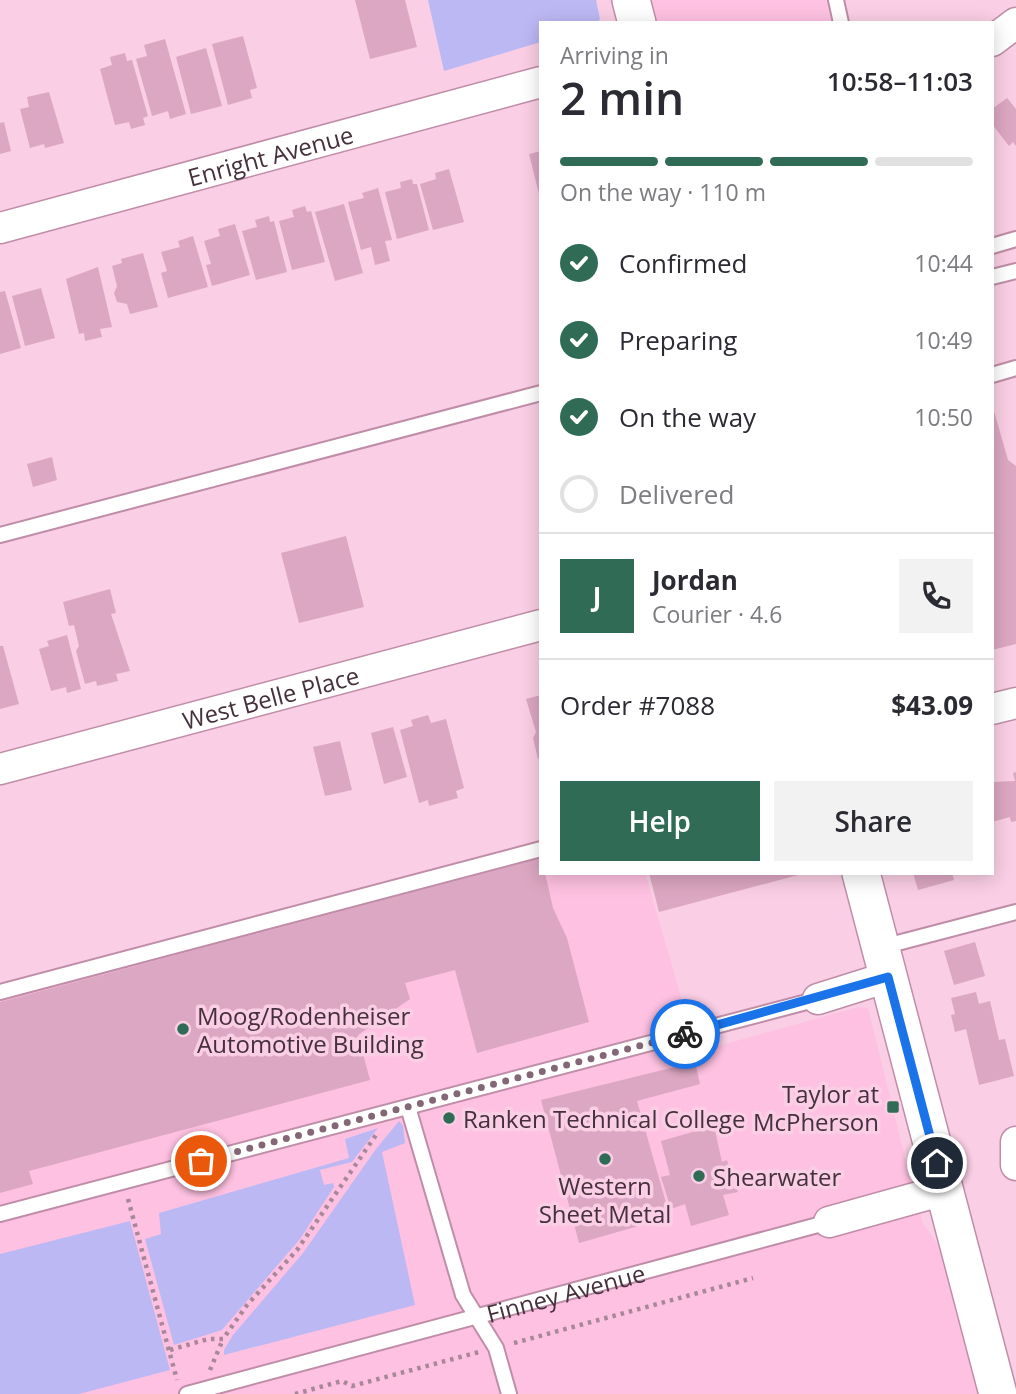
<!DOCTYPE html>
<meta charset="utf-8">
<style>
body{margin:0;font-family:"Open Sans",sans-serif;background:#f2f2f3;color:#2b2b33;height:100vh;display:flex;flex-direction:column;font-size:26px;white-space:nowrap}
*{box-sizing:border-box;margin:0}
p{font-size:23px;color:#7c7c81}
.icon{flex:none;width:38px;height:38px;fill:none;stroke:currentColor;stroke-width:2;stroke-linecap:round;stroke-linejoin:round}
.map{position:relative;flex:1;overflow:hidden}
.sheet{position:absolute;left:539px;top:21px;width:455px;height:854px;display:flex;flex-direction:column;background:#fff;border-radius:0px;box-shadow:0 4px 18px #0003}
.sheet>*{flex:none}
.pin{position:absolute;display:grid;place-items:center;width:60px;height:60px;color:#fff;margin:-30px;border:4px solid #fff;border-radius:50%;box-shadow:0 2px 7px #0007}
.courier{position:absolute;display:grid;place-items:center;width:70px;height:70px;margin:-35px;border:5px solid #1a73e8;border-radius:50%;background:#fff;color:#222;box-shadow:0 2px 9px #0007}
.headline em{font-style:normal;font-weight:600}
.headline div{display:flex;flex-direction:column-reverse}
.headline{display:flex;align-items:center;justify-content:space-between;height:119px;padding:0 21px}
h1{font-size:46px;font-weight:600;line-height:52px}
.bar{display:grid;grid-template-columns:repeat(4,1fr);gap:10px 7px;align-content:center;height:84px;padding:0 21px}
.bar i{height:9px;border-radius:5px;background:#e1e1e2}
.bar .current{background:#306b55}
.bar p{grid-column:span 4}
.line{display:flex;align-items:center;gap:18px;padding:0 21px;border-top:2px solid #e1e1e2}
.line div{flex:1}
.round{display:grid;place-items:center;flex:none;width:74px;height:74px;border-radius:0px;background:#f2f2f3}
ol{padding:0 21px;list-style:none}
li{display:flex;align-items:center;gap:21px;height:77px}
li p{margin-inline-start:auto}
li .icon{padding:7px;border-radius:50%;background:#306b55;color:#fff;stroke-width:4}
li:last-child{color:#7c7c81}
li i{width:38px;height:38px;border:4px solid #e1e1e2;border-radius:50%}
.action{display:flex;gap:14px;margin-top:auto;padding:14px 21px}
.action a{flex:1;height:80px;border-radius:0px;background:#306b55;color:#fff;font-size:28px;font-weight:600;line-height:80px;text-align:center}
.action a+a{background:#f2f2f3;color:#2b2b33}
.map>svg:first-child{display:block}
.built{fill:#fec1e1}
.green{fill:#bbb8f4}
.building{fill:#dca7c2}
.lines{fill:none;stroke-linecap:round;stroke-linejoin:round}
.service-casing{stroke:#bf8da7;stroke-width:18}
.minor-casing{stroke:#bf8da7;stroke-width:33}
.tertiary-casing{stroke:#bf8da7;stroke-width:40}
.path{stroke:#a88798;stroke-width:4.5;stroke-dasharray:3.5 5;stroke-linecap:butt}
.service{stroke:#fff;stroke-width:14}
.minor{stroke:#fff;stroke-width:30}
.tertiary{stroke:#fff;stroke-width:37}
.done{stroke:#846776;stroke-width:7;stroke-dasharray:0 12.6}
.route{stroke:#1a73e8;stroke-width:9}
.poi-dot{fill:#306b55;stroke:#facee4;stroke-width:2.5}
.labels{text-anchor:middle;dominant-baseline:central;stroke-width:7;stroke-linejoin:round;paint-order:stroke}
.street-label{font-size:24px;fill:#45303b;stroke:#facee4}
.poi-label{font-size:24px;fill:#45303b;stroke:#facee4;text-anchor:start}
</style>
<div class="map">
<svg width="1016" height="1394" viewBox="0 0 1016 1394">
<rect width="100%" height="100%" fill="#facee4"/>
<path class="built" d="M647 0H826L831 23H656Z
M541 857V873H645L697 1052 858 1007 868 1008 915 1198 923 1223 972 1296 998 1394H0V1000Z"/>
<path class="green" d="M428 0H596L600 19 597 23H541V42L444 71Z
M399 1121 403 1126 405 1143 382 1152 415 1305 224 1355V1350L233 1335 303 1253 376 1149Z
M378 1128 352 1162 320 1170 324 1185 333 1183 334 1187 300 1239 222 1330 174 1345 145 1239 161 1234 159 1213 349 1158 345 1139Z
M130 1221 170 1370 79 1394H0V1254Z"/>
<path class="building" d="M355 0H405L417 47 370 59Z
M243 36 257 88 250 90 252 98 228 105 212 44Z
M165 39 186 114 170 119 168 111 152 116 136 59 147 56 144 45Z
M206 48 222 106 191 114 176 57Z
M125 53 127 61 132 60 148 116 143 118 145 125 131 129 129 122 115 125 100 69 112 65 110 57Z
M49 92 64 143 45 148 44 144 30 148 20 109 29 107 27 97Z
M1007 98 1016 109V146L1013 142 1009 146 992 124V109Z
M4 122 11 151 0 154V123Z
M541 151V198H540L529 154Z
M449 169 464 222 433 230 420 184 436 179 435 173Z
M412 179 413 184H417L429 230 397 239 385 192 401 188 400 182Z
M378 188 392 240 385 241 390 261 375 265 371 247 361 250 348 202 364 198 362 193Z
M344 204 363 273 335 281 315 212Z
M305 206 307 212 311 211 325 262 292 270 279 221 294 217 292 210Z
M269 216 270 222 274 221 287 272 256 280 242 231 257 227 255 220Z
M235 224 250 275 212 286 206 265 211 264 204 241 220 236 218 229Z
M193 236 208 287 168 298 161 273 167 271 161 252 180 247 178 241Z
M143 253 158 307 130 314 127 304 117 302 114 293 117 286 112 266 122 263 121 259Z
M98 267 112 327 100 329 102 337 85 341 84 333 79 334 66 279Z
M41 288 55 338 25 346 12 296Z
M5 291 21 348 0 354V292Z
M992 404 1008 460 1016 466V644L992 650Z
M52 457 57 480 33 487 27 464Z
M346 536 364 607 299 623 281 553Z
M110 589 116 613 111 614 130 671 116 674 118 681 97 686 96 681 85 684 76 651 79 646 74 625 69 626 63 602Z
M67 635 81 689 67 693 66 687 51 691 39 649 49 646 47 641Z
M0 646H3L19 704 0 709Z
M541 695V759H538L533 738 536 732 526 699Z
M428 715 431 723 446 719 464 788 456 791 458 798 429 806 428 800 419 803 400 730 413 726 411 720Z
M393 727 407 777 384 784 371 733Z
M340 741 352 790 325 796 313 747Z
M1016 772V821L1011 822 1010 817 992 822V782L1015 781 1013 773Z
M541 858V873H545L553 908 567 938 589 1022 477 1053 455 970 405 983 410 999 358 1035 370 1080 29 1171 33 1184 0 1193V1002Z
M649 873H802V874L659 912Z
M913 873H952L954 880 918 890Z
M975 942 985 976 954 985 944 951Z
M976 992 979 1004 990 1001 999 1040 1005 1039 1014 1076 979 1085 966 1029 955 1032 951 1015 955 1014 951 998Z
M695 1062 700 1084 637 1101 670 1217 579 1243 541 1100Z
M714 1126 722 1162 727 1160 738 1192 723 1195 729 1215 691 1226 685 1204 671 1209 661 1177 670 1175 661 1141Z"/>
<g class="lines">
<defs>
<g id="service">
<path d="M836 0 841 23"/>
<path d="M992 246 1016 239"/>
<path d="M992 277 1016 271"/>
<path d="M992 375 1016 368"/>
<path d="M0 535 541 393"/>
<path d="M882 947 1016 912"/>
<path d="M0 992 541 849"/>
<path d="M408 1107 463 1295 496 1348 509 1394"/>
<path d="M0 1214 818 999"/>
<path id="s1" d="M187 1394 829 1222"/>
</g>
<g id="minor">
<path d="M992 41 1016 23"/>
<path id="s2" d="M0 228 541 82"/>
<path d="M992 709 1016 703"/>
<path id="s3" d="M0 769 541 625"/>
<path d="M818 999 888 977"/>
<path d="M1016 1142V1165"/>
<path d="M829 1222 944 1190"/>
</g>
<path id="tertiary" d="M631 0 637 23
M861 873 998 1394"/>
</defs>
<use href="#service" class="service-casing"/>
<use href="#minor" class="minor-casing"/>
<use href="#tertiary" class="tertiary-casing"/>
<path class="path" d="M128 1199 177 1380
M514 1343 753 1278
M170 1350 208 1339H223L247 1305 297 1250 376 1135
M210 1370 223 1339
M295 1394 342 1381 352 1386 479 1352"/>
<use href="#service" class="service"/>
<use href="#minor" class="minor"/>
<use href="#tertiary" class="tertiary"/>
</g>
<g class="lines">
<path class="done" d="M201 1161 685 1034"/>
<path class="route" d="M685 1034 888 977 937 1163"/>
</g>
<g class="poi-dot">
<circle cx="183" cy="1029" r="7"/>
<rect x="886" y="1100" width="14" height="14" rx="3.5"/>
<circle cx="449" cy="1118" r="7"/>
<circle cx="605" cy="1159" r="7"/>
<circle cx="699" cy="1176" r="7"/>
</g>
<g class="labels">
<g class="street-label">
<text stroke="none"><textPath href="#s2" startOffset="280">Enright Avenue</textPath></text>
<text stroke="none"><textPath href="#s3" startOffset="280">West Belle Place</textPath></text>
<text stroke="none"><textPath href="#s1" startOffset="392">Finney Avenue</textPath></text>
</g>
<g class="poi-label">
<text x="197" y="1015">Moog/Rodenheiser<tspan x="197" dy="28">Automotive Building</tspan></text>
<text x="879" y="1093" text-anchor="end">Taylor at<tspan x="879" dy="28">McPherson</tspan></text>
<text x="463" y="1118">Ranken Technical College</text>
<text x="713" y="1176">Shearwater</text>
<text x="605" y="1185" text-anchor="middle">Western<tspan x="605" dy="28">Sheet Metal</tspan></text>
</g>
</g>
</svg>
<div class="pin" style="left:201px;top:1161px;background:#ea580c"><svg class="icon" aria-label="bag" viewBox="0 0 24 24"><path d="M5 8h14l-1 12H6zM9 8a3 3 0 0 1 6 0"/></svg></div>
<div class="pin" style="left:937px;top:1163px;background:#1f2937"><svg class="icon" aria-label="home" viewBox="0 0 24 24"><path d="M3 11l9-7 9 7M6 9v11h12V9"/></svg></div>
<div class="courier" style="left:685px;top:1034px"><svg class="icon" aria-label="bike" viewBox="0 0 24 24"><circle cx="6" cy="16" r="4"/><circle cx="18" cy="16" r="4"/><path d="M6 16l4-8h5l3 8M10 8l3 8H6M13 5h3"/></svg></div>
<section class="sheet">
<div class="headline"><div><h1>2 min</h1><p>Arriving in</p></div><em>10:58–11:03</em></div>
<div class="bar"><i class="current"></i><i class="current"></i><i class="current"></i><i></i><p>On the way · 110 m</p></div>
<ol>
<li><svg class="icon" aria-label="check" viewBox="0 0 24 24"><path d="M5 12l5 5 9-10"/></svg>Confirmed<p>10:44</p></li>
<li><svg class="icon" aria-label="check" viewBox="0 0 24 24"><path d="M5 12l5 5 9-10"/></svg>Preparing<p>10:49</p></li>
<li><svg class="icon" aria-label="check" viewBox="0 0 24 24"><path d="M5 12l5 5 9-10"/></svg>On the way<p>10:50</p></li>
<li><i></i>Delivered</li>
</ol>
<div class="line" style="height:126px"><b class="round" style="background:#306b55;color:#fff">J</b><div><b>Jordan</b><p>Courier · 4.6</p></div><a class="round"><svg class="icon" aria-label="phone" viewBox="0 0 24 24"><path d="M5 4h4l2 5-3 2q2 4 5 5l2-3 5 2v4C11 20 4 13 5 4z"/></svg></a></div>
<div class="line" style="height:91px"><div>Order #7088</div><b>$43.09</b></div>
<div class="action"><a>Help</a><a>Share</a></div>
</section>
</div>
